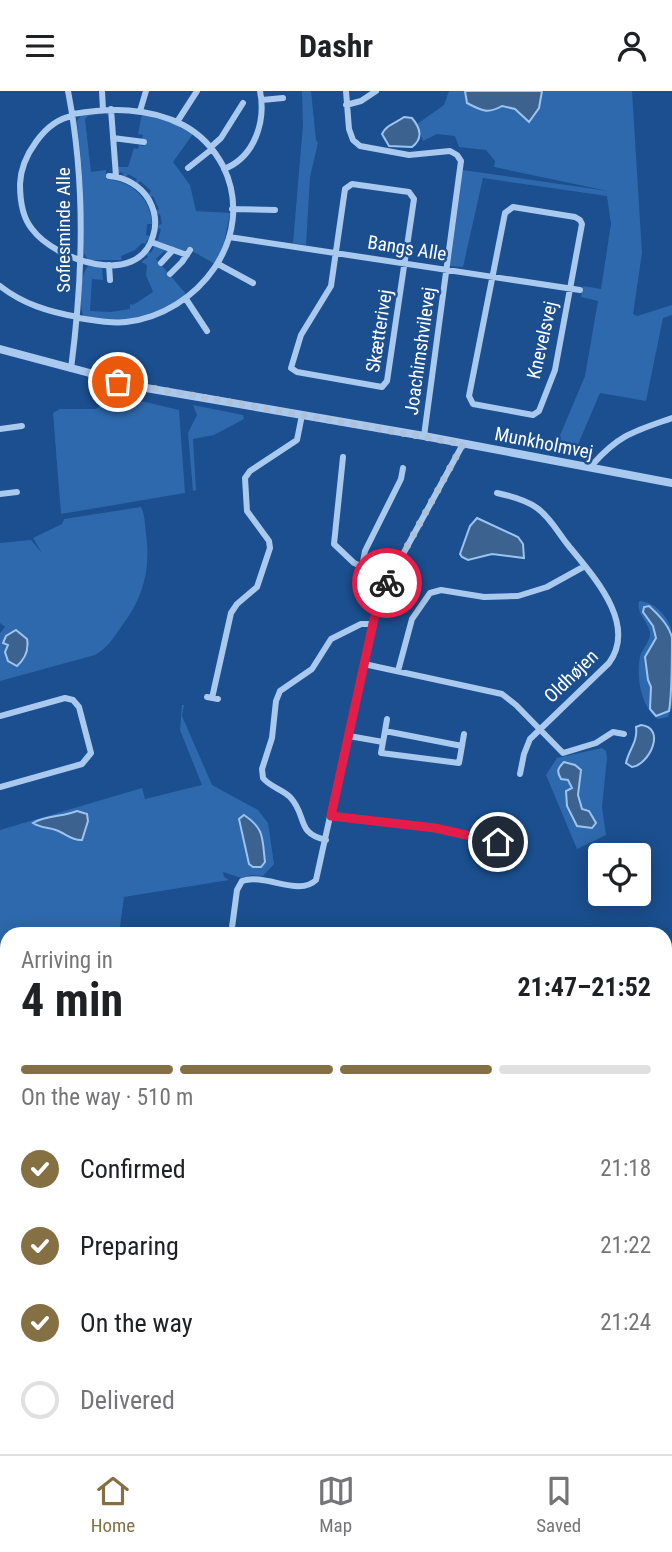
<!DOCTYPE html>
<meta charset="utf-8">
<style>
body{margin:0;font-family:"Roboto Condensed",sans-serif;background:#f6f6f6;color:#202124;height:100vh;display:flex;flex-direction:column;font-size:26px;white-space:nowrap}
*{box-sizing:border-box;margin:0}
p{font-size:23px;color:#757577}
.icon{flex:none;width:38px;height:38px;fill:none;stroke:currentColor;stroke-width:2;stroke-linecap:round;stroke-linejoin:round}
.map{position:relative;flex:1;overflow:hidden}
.sheet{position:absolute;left:0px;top:836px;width:672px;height:527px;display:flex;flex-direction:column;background:#fff;border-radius:21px 21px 0 0;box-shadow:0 4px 18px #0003}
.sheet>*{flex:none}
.controls{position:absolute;left:588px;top:752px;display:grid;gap:14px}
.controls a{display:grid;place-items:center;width:63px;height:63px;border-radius:7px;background:#fff;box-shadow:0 4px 18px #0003;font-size:35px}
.pin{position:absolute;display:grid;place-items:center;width:60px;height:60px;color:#fff;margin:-30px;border:4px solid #fff;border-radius:50%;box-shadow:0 2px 7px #0007}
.courier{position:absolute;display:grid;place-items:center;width:70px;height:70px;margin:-35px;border:5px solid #e11d48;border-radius:50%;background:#fff;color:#222;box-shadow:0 2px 9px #0007}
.overview em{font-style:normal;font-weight:700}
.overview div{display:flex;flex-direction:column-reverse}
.overview{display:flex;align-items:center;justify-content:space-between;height:119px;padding:0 21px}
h1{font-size:46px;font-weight:700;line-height:52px}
.bar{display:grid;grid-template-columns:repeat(4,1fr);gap:10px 7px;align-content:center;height:84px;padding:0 21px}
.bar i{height:9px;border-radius:5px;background:#e0e0e0}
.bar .current{background:#847042}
.bar p{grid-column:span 4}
ol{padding:0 21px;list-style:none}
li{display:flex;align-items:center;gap:21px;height:77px}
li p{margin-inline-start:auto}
li .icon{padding:7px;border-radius:50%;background:#847042;color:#fff;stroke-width:4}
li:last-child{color:#757577}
li i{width:38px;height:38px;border:4px solid #e0e0e0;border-radius:50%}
header{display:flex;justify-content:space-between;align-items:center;height:91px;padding:0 21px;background:#fff;font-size:32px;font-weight:700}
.tab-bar{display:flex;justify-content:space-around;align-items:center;height:98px;border-top:2px solid #e0e0e0;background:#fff;font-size:19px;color:#757577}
.tab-bar a{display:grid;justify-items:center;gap:4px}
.tab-bar .current{color:#847042}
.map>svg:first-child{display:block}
.green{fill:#2e69ad;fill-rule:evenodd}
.water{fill:#3c6290;stroke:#9cc4f0;stroke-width:2}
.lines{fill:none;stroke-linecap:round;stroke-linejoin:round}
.minor{stroke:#a9c9ee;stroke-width:6}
.tertiary{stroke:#a9c9ee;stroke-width:8}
.done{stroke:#afc1d8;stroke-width:7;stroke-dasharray:0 12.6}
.route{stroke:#e11d48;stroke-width:9}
.labels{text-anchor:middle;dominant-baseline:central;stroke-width:5;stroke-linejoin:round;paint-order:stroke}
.street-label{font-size:19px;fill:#fff;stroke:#1b4f8f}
</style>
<header><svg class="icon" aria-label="menu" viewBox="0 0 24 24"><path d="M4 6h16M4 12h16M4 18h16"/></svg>Dashr<svg class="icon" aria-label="person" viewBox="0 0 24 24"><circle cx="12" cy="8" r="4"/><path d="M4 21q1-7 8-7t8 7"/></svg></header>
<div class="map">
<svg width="672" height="1363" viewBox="0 0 672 1363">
<rect width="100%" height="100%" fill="#1b4f8f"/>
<path class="green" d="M302 0H311L316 49 318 52 310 86 306 154 293 152 303 34Z
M449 0H632L642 162 633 223 637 225 672 214V224L663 227 646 310 600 302 576 358 556 354 585 285 598 210 581 206 583 195 601 198 611 133 607 105 483 87 463 176 450 175 463 79 608 100 494 76 495 70 486 59 459 56 455 45 437 43 423 50 417 33 444 14Z
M107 21 109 25 105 22 88 25 85 28 91 81 106 79V88C132 90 151 108 152 133H147L146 144 150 145 145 153 142 152 135 159 121 165 122 169H88L84 162 82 80 77 30 81 24Z
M142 23 173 32 193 43 173 71 190 94 196 120 230 122 224 152 215 173 187 157 185 160 154 149H158L161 138 157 137 158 134 162 133 160 123H156V120L159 118 153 105 150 107 148 104 151 100 140 90 138 93 135 92 137 88 128 83 126 87 123 85V82L120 81 118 84 117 76H128L134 57 138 58 139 54 144 55 145 50 142 48 143 44 138 43Z
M151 154 168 160 167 162 164 160 156 168 187 204C158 223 117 238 83 224 79 212 80 185 88 175L107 177H102L103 189 92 188 90 220 111 221 130 218V213L133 214 153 201 146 184 147 174 141 171 148 166 145 162 147 160 151 162 154 156Z
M105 309 141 310 179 319 185 402 61 423 53 322 60 318H96Z
M193 314 243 324 244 328 214 344 193 348 196 399 193 400 188 342 197 324Z
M141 416C145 424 145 434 146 443 151 478 143 508 121 536 113 548 107 557 95 564L0 590V542L5 536 0 532V452L31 449 42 462 33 447 62 433 64 428ZM16 540 29 556 23 570 17 575C0 565 7 560 9 543Z
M639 510C653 510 667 524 671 537 672 550 672 597 672 615L668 626 658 628C641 616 636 586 640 566 642 557 651 550 650 541 647 529 636 523 639 510Z
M182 614H184L182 625 212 694 258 719 268 732 274 773 263 785 251 784 241 787 223 781 224 786 229 789 124 806 119 843 7 844V1356H121L122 1363H0V739L142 697 145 708 202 694 180 639Z
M602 657 606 660 607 667 602 716 606 744 577 758 546 684 557 667Z"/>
<path class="water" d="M465 0H542L539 17 529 31 515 18 502 15C488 23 482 20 467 12Z
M404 26 412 27C421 38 423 48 412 56L389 55 382 43C386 34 396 32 404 26Z
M477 427 518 446 523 453 524 467 492 463 468 469 462 466 460 463 470 435Z
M649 515C658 523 670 536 672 547 672 564 672 603 669 620L656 625 650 618 651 596 648 589 645 566 656 547 653 535 643 521 644 516Z
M16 539 27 548C29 559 25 568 17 575L8 570 5 561 8 554 3 552 6 545Z
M641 634C667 637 649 674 632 676L626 672C629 658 638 651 636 636Z
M564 671 575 674 581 679 578 704 582 718 589 720 596 732 592 737 577 735 567 715 566 700 572 697 568 689 561 688C556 680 558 677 564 671Z
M77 720 87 723 88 730 82 749C72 750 65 742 56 739 48 736 40 737 33 732 47 724 63 726 77 720Z
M244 724C265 738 262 747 265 771L261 776H253L249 773 239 728Z"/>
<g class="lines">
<path class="minor" d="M68 0C86 93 83 185 71 278
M102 0 103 19
M346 0 349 38 353 49 360 55 409 64 450 60 457 64 461 70 424 345
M262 9 283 7
M346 14 361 10 376 0
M111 18 116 85
M140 20 146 0
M73 23C110 17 148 16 183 34 200 43 214 58 223 75 258 146 198 223 126 231 110 233 93 229 78 227
M73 25C45 29 21 66 20 93 20 108 22 126 32 138 55 169 138 198 153 145 157 133 155 120 149 109 141 95 125 86 109 85
M177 31 197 0
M113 47 144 51
M211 56 221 47 243 12
M188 77 212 58
M224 78C255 66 266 30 260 0
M352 93 409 101 414 108 387 290 382 296 297 281 291 277 301 244 331 195 345 98Z
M513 116 575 126 580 129 582 133 555 279 539 320 533 324 473 313 469 305 505 122Z
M232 118 275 119
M229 146 580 199
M151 151 187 164
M161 172 173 159
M218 173 253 192
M109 174 110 189
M170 183 182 171 190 159
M0 195C23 213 49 221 78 226
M186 208 207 240
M0 338 22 335
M343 366 334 453 354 472 390 487
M592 377 593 373C620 343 635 340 672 327
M497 402C511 405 526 409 537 417 550 426 559 443 568 454 592 484 638 532 609 572L530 648 524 663 520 683
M0 403 17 401
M362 476 365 460 401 388 403 377
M364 573 502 603 516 614 563 662 596 652 613 641 624 643
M398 580 412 528 430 502 441 499 484 506 518 505 547 496 585 475
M207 606 218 608
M212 607 231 522 237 513 257 496 270 457 269 450 247 420 245 387 250 380 297 349 302 324
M0 625 65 607 73 609 79 616 91 662 82 673 0 696
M385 640 387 628
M349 645 383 651 381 662 459 672 462 655 385 640 383 651
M462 655 464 643
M331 725 435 737 511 752
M326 749C295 742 308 725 290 706 282 698 270 696 263 687L262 678 272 647 276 610 280 600 312 578 331 548 361 533H372
M510 760 512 745
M231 844 237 799 242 790C265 782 299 806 316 789L375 521 390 487 463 353
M187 1356 191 1363"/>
<path class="tertiary" d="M0 258 146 297 424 345 672 392
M665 1202 672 1200
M229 1363 242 1356"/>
</g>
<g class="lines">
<path class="done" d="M118 291 463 353 387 492"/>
<path class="route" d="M387 492 374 528 331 725 435 737 498 751"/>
</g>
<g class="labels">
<g class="street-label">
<text transform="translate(63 139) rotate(-90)">Sofiesminde Alle</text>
<text transform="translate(407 157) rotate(9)">Bangs Alle</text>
<text transform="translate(379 240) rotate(-81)">Skætterivej</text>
<text transform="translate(542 249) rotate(-77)">Knevelsvej</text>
<text transform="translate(420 260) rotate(-82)">Joachimshvilevej</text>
<text transform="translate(544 352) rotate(11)">Munkholmvej</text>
<text transform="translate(571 585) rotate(-44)">Oldhøjen</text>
</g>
</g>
</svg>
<div class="controls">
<a><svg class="icon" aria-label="locate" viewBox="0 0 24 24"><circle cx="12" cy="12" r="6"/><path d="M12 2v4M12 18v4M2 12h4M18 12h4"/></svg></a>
</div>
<div class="pin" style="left:118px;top:291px;background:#ea580c"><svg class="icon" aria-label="bag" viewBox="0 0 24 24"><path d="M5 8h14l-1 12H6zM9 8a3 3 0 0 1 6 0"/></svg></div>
<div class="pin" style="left:498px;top:751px;background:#1f2937"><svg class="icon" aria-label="home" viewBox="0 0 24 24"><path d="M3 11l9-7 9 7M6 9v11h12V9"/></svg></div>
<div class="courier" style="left:387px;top:492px"><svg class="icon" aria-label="bike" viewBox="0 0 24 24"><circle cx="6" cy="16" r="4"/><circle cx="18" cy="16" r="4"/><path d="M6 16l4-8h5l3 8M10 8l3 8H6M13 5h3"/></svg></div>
<section class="sheet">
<div class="overview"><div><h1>4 min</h1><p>Arriving in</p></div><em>21:47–21:52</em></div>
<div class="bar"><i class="current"></i><i class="current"></i><i class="current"></i><i></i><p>On the way · 510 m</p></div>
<ol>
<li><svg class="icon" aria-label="check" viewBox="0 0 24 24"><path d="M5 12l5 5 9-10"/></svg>Confirmed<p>21:18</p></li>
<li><svg class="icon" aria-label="check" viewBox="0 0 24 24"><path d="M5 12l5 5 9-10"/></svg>Preparing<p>21:22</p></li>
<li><svg class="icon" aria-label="check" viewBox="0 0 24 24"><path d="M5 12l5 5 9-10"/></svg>On the way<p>21:24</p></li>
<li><i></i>Delivered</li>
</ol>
</section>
</div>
<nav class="tab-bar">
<a class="current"><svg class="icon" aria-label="home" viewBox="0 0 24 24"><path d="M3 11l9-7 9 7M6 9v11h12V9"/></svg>Home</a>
<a><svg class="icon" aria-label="map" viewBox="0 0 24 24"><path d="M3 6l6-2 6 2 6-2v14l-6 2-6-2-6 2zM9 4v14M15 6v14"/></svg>Map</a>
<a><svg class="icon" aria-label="saved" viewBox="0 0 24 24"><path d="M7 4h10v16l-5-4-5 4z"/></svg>Saved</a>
</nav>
